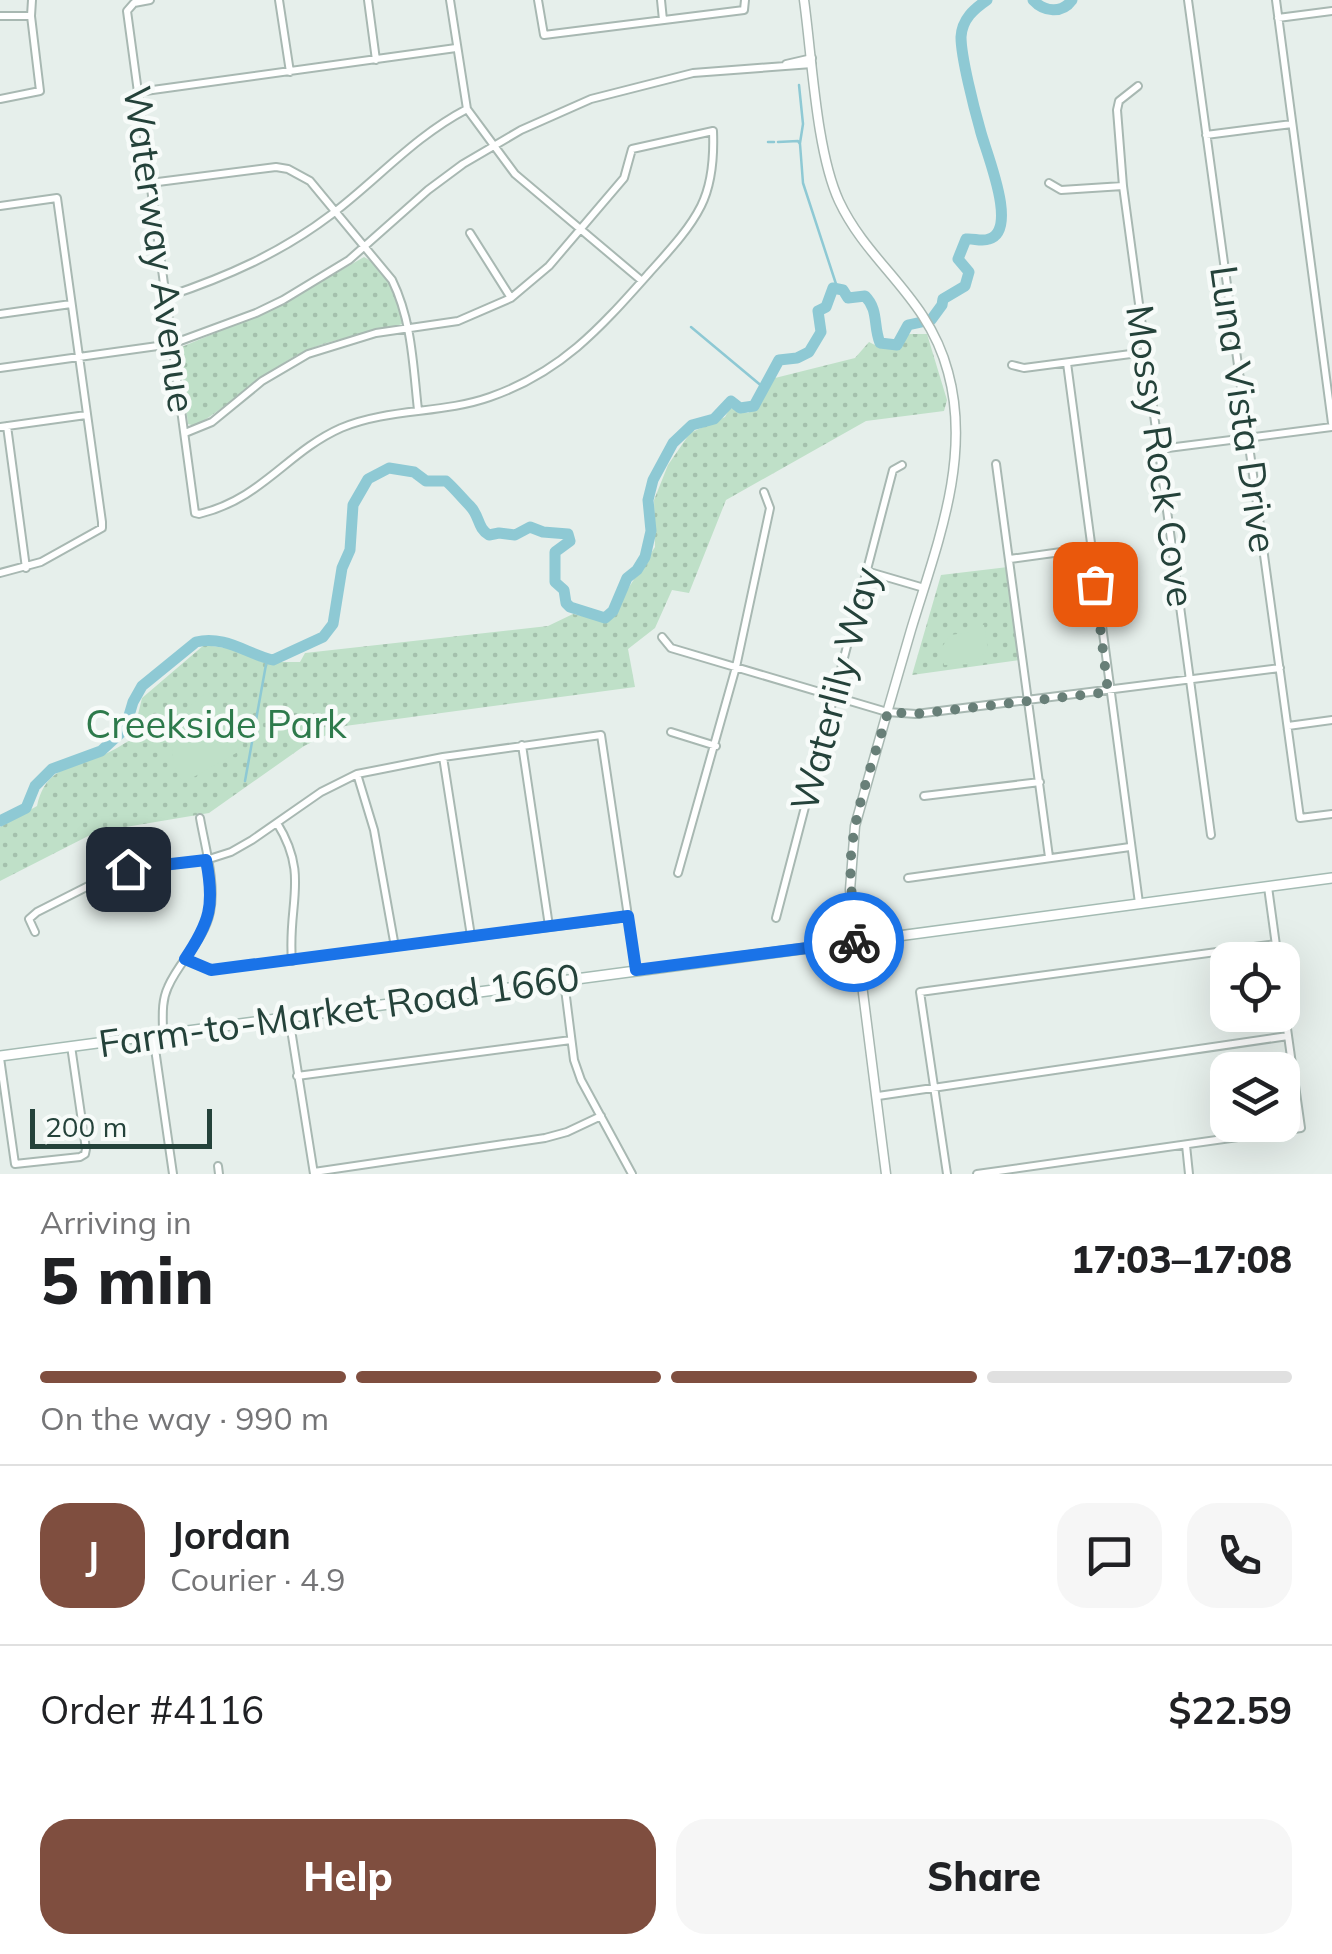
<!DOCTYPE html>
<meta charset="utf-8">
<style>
body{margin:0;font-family:Mulish,sans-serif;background:#f6f6f6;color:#202124;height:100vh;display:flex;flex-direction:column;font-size:38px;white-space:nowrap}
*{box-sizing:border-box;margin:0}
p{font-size:32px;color:#757577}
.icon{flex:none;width:55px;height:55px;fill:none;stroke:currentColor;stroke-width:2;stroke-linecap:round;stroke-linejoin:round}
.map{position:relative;height:1174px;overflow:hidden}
.details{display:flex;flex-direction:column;background:#fff;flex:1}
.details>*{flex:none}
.fabs{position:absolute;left:1210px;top:942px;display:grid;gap:20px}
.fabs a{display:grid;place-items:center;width:90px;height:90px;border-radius:20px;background:#fff;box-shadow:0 10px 40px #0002;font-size:50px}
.scale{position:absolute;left:30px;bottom:25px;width:182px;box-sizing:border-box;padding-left:10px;border:5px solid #24423a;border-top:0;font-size:28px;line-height:35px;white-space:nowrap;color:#24423a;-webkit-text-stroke:8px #f7fbf9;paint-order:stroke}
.pin{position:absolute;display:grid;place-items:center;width:85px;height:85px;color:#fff;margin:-42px;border-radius:20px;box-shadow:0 5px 15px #0006}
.courier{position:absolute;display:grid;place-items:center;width:100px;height:100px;margin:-50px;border:8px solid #1a73e8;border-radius:50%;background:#fff;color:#222;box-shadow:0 2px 12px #0007}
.head em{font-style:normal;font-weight:800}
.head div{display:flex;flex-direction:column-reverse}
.head{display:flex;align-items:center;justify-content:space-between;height:170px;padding:0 40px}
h1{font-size:65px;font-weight:800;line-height:75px}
.bar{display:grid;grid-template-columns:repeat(4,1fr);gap:15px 10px;align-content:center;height:120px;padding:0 40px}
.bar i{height:12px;border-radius:8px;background:#e0e0e0}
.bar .current{background:#7f4e3f}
.bar p{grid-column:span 4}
.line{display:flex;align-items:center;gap:25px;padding:0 40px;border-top:2px solid #e0e0e0}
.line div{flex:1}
.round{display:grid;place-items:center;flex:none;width:105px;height:105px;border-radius:30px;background:#f6f6f6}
.primary-button{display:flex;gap:20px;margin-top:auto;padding:20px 40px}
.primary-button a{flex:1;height:115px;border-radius:30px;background:#7f4e3f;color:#fff;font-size:40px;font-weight:800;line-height:115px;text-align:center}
.primary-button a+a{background:#f6f6f6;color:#202124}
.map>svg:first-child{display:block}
.park{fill:url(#park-dots)}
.garden{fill:#bfe0c8}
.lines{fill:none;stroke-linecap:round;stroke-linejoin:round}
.stream{stroke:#8ec9d4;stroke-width:2.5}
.river{stroke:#8ec9d4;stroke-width:11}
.minor-casing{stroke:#a8b8b2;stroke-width:10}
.tertiary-casing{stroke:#a8b8b2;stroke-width:11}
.secondary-casing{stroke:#a4bbb3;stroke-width:12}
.minor{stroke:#fff;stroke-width:6}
.tertiary{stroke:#fff;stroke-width:8}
.secondary{stroke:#fff;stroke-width:9}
.done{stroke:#687f78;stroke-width:10;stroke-dasharray:0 18}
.route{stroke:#1a73e8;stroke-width:12}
.labels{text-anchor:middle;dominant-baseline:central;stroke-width:9;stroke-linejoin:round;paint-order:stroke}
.street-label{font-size:38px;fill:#24423a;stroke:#f7fbf9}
.park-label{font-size:38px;fill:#2d7a4b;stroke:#f7fbf9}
</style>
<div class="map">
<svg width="1332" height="1174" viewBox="0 0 1332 1174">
<defs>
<pattern id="park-dots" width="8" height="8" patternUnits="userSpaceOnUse" patternTransform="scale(2.5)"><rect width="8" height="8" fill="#bfe0c8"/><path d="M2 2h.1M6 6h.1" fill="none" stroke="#a4c1ad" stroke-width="1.8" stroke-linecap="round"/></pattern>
</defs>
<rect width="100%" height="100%" fill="#e6efeb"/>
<path class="park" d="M364 257C385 267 402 302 402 324 374 335 341 336 312 348 267 367 236 402 195 426L188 424 179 348 273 309Z
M910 334H927L947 400 944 411 866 421 726 500 689 593 672 590 655 628 628 649 635 687 345 726 304 746 209 813 96 832 0 881V827L37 806C46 766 71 769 103 755 113 751 123 744 132 739L142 698 204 645 240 650 261 662H300L305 653 548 626 573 614 607 621 655 547 654 500 668 465 690 433 725 417 730 408 748 413 758 406 775 378 855 358 869 342 881 348H897L903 337Z
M1008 567 1020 660 912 675 941 575Z"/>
<path class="garden" d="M984 625 988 650 978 659V664L944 665 942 647 950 635 972 632V626Z
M209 692 239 746 238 752 183 783C161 750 175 709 209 692Z"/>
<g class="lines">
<path class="stream" d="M799 85 803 124 800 143
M768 142H774
M778 142 798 141 800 144 803 183 837 287
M691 327 764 388
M245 781 267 659"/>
<path class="river" d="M1033 0C1044 12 1062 14 1072 0
M0 821 26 808 35 786 52 769 101 751 125 729 133 702 142 686 196 642C225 635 247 654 273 660L323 637 333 624 342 568 350 550 353 505 368 479 389 468 414 472 426 481H446C455 489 462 498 470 506 480 516 477 528 489 535L499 533 515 535 530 527 543 532 568 534 570 541 555 552V582L564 590 566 603 570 607 605 618 613 611 627 578 637 570 645 557 651 531 648 500 653 480 673 443 692 425 714 419 731 401 740 408 754 406 779 360 797 358 809 352 821 332 818 311 826 307 833 288 843 290 848 298 865 296C879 310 873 326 880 343L897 345 908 325 931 320 942 305 943 299 965 286 969 272 958 259 966 239C973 238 982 242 989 239 1020 230 984 148 980 129 974 108 961 57 961 37 962 19 974 9 987 0"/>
<defs>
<path id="minor" d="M150 0 134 3 127 11 195 513 199 514C262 499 287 452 341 428 389 408 442 414 490 397 562 372 601 327 650 272 668 252 689 230 701 206 712 184 714 156 713 131L632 149 624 178 549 266 511 298 458 321 376 333 308 354 262 381 212 422 185 433
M279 0 290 72
M368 0 376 60
M450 0 467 109 515 174 642 281
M538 0 544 35 744 10 745 0
M661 0 663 20
M1188 0 1300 818 1332 814
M1276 0 1332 423
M0 16H31
M1278 18 1332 11
M786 64 812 58
M1138 86 1119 101 1117 110 1123 186 1211 835
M138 92 456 48
M0 99 40 91 31 16 32 0
M1206 135 1292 124
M150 183 276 167 288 169 310 181 392 280C412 321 413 365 418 410
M1049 183 1061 190 1123 186
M0 206 57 198 102 522V528L41 562 0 573
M470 233 511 298
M166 297C226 277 281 253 332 214 378 179 415 136 467 109
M0 314 71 304
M1067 363 1139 903
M1012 365 1024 368 1146 352
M0 368 172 344 256 313 283 300 349 260 428 190 463 164 521 130 591 99 693 73 812 64
M7 426 26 568
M0 427 86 415
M1160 449 1332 427
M996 464 1049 857
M1010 559 1090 548
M866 571 924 588
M662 637 671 648 887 712 916 714 1280 668
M1288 726 1332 720
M671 732 716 746
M522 745 549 926
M443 757 471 936
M357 774 374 830 395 947
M924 796 1040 782
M277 823C310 876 287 904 292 961
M116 872 124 899
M678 873 736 667 770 508 764 492
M908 878 1130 847
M1268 887 1278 960
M776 918 893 470 902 465
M35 932 29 919 37 912 116 872 206 860 231 852 252 840 321 792 357 774 443 757 601 735 636 970
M185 959 211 970 628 917
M564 981 574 1060 581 1080 632 1174
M289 1017 314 1174
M163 1034C163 1018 161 1002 168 987 179 961 204 941 210 912 216 883 205 847 200 818
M153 1035 173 1174
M0 1058 15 1164 80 1157 85 1154 86 1149 71 1046
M297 1076 571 1040
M878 1096 1288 1036
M1186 1145 1189 1174
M218 1166 219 1174
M314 1172 545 1138 567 1132 601 1116
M947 1174 920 992 1276 944
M977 1174 1301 1128 1282 993"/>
<path id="tertiary" d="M804 0C812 57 816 151 839 201 869 265 928 296 948 372 972 459 936 547 911 630 892 695 873 761 855 826L850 890 886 1174"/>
<path id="secondary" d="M0 1056 1332 878"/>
</defs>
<use href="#minor" class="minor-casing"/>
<use href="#tertiary" class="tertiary-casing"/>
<use href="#secondary" class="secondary-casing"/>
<use href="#minor" class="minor"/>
<use href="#tertiary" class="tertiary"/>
<use href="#secondary" class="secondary"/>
</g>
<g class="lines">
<path class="done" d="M854 942 858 941C854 913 849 885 851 856 855 807 874 759 888 712L916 714 1108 692 1095 584"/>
<path class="route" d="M128 869 206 860C215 905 210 922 185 959L211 970 628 916 636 970 854 942"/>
</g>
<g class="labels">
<g class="street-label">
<text transform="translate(160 249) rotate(82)">Waterway Avenue</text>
<text transform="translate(1244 409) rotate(82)">Luna Vista Drive</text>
<text transform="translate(1161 456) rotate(82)">Mossy Rock Cove</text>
<text transform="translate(835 689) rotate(-75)">Waterlily Way</text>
<text transform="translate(339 1010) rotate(-8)">Farm-to-Market Road 1660</text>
</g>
<g class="park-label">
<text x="216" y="724">Creekside Park</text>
</g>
</g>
</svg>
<div class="fabs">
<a><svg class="icon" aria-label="locate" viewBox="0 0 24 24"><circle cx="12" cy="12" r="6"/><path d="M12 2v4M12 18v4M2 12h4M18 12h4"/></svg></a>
<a><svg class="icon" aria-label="layers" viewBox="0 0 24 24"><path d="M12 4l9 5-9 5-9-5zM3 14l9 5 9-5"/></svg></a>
</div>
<div class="scale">200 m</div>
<div class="pin" style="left:1095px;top:584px;background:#ea580c"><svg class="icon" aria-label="bag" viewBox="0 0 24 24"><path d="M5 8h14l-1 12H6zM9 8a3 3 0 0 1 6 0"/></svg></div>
<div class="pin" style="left:128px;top:869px;background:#1f2937"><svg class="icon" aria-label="home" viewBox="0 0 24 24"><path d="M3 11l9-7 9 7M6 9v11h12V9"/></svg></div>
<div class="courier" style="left:854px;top:942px"><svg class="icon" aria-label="bike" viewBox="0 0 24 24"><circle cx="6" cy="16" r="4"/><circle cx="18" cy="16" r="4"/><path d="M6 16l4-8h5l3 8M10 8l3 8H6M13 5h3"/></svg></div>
</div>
<section class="details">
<div class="head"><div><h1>5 min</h1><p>Arriving in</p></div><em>17:03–17:08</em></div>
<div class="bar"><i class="current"></i><i class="current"></i><i class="current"></i><i></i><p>On the way · 990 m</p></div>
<div class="line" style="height:180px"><b class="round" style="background:#7f4e3f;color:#fff">J</b><div><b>Jordan</b><p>Courier · 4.9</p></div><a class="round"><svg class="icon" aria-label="chat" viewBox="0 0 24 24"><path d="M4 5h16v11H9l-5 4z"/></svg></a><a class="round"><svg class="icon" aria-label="phone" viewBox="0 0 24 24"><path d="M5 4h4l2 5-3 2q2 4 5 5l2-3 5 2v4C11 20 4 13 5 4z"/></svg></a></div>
<div class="line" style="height:130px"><div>Order #4116</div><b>$22.59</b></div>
<div class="primary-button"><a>Help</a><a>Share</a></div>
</section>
